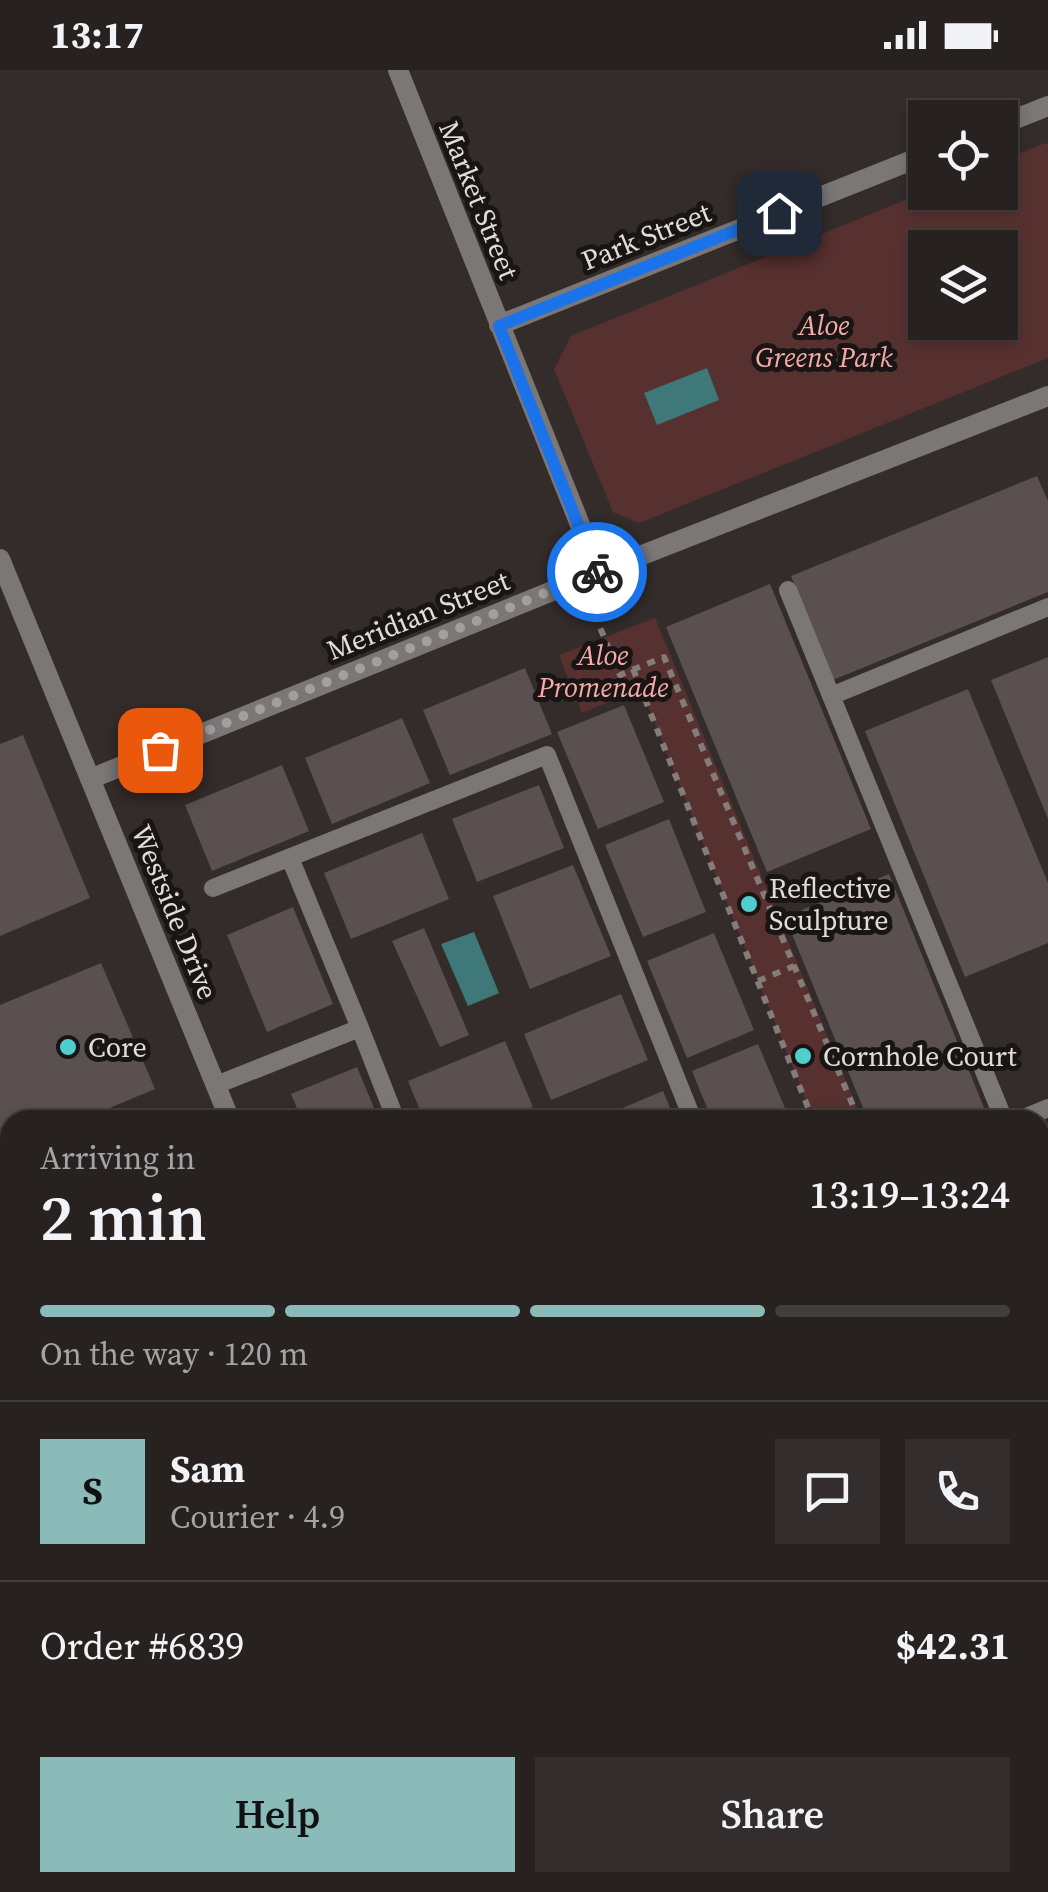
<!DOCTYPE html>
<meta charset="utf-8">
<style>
body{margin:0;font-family:"Source Serif 4",serif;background:#332e2d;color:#f1f3f6;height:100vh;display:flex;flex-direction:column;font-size:38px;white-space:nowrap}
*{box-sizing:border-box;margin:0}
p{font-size:32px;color:#a4a3a5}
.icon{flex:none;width:55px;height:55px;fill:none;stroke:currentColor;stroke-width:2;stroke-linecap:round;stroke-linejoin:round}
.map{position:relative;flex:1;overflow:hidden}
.details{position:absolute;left:0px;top:1040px;width:1050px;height:782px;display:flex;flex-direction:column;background:#272120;border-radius:30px 30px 0 0;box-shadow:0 5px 15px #0003,0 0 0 2px #433e3e}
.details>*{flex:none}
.buttons{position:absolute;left:908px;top:30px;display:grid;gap:20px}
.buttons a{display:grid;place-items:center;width:110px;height:110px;border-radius:0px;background:#272120;box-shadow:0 5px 15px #0003,0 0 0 2px #433e3e;font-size:50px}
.pin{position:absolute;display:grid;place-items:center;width:85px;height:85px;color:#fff;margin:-42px;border-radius:20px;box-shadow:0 5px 15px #0006}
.courier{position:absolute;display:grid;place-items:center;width:100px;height:100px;margin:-50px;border:8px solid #1a73e8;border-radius:50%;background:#fff;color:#222;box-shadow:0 2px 12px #0007}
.summary em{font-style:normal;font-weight:600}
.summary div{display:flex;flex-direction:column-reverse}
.summary{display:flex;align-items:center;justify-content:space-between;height:170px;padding:0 40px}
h1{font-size:65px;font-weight:600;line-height:75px}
.bar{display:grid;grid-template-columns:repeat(4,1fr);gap:15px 10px;align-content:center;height:120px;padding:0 40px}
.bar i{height:12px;border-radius:8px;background:#433e3e}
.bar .on{background:#8bbbb9}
.bar p{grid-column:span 4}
.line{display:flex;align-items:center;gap:25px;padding:0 40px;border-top:2px solid #433e3e}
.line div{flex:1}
.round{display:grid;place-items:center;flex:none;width:105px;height:105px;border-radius:0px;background:#332e2d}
.action{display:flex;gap:20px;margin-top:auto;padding:20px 40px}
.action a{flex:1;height:115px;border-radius:0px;background:#8bbbb9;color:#111;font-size:40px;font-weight:600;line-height:115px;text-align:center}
.action a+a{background:#332e2d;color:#f1f3f6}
.status{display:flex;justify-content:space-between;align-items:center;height:70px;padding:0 50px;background:#272120;direction:ltr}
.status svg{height:28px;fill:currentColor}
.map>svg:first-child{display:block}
.green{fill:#573130;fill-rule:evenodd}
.water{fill:#3e7878}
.building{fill:#59504f}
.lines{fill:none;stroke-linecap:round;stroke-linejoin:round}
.path{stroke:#837c7b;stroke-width:6;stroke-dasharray:8 8;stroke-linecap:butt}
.service{stroke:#7b7777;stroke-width:18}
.minor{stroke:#7b7777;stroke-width:20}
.tertiary{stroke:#7b7777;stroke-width:20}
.done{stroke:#a59e9e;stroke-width:10;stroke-dasharray:0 18}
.route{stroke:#1a73e8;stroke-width:12}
.poi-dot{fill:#52cdce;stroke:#191515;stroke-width:4}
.labels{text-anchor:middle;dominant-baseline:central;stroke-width:10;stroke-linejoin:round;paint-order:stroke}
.street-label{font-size:28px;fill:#e2dcdc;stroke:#191515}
.park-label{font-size:28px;font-style:italic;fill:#f7aba8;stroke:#191515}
.poi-label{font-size:28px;fill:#e2dcdc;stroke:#191515;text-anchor:start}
</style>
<div class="status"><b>13:17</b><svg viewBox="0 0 49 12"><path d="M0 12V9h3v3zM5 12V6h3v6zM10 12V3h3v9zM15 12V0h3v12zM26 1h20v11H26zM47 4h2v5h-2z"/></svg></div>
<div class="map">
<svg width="1048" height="1822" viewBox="0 0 1048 1822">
<rect width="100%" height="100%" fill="#342c2b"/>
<path class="green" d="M1045 73 1048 74V288L639 453 613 442 554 299 571 266 925 122H1000V92ZM925 178H1000V252H925Z
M655 548 862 1050H814L641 619 582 643 559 585Z"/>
<path class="water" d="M707 298 719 330 657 355 644 323Z
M474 862 499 923 468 936 441 874Z"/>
<path class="building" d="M1037 406 1048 431V522L833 610 791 506Z
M770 514 871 759 767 802 666 557Z
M1048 587V749L991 610Z
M525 598 552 664 450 705 423 640Z
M968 619 1048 813V873L965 907 865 661Z
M624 635 664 732 598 759 557 662Z
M402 648 430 713 332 754 305 688Z
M23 665 90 828 0 866V674Z
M282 695 309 761 212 801 185 735Z
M539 715 564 778 477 812 452 749Z
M669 749 706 842 643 867 605 775Z
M422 763 449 829 351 869 324 803Z
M573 795 611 886 530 919 493 826Z
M889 804 989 1050H868L785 847Z
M293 837 333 934 267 962 227 865Z
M424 858 469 965 440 977 392 871Z
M714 863 754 960 687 988 647 891Z
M101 893 155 1019 81 1050H10V1080L0 1084V935Z
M621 924 648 990 551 1030 524 964Z
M505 971 533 1037 500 1050H424L408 1011Z
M758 974 790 1050H712L692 1001Z
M357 997 379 1050H302L291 1024Z
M663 1021 675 1050H594Z
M1048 1074V1117L1040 1098V1077Z
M0 1090 10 1113V1356L0 1360Z
M1040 1171 1048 1190V1361L1040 1364Z
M10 1553V1672L1 1676 0 1557Z
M1048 1635V1822H1043L1040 1813V1638Z
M584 1812H704L708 1822H582L579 1814Z
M803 1812H933L937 1822H807Z"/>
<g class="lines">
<path class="path" d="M588 529 620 605 664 587 859 1050
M633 599 813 1050
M758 911 794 896"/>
<path class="service" d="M788 520 1004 1050
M831 626 1048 537
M290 788 360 958
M213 818 547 685 693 1050
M216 1015 360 958 396 1050
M1019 1050 1048 1038
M1040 1138 1048 1158
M759 1812 763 1822"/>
<path class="minor" d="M398 0 599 502
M1000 55 1048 36
M499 255 925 85
M0 489 230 1050
M90 709 599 502 1048 326"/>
<path class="tertiary" d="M1040 1432 1048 1429
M1040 1509 1048 1506
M0 1720 10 1717
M62 1822 87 1812
M271 1822 294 1812
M441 1822 465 1812"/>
</g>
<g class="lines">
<path class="done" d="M160 680 597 502"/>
<path class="route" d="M597 502 499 256 779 143"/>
</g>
<g class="poi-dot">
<circle cx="749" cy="834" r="10"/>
<circle cx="68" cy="977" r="10"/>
<circle cx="803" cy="986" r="10"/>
</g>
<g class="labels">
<g class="street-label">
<text transform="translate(479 130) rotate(68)">Market Street</text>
<text transform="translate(646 166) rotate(-22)">Park Street</text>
<text transform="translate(418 545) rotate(-22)">Meridian Street</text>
<text transform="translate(175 842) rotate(68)">Westside Drive</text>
</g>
<g class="park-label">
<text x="824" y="255">Aloe<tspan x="824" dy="32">Greens Park</tspan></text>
<text x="603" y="585">Aloe<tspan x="603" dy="32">Promenade</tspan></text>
</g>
<g class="poi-label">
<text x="769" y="818">Reflective<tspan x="769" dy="32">Sculpture</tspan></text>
<text x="88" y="977">Core</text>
<text x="823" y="986">Cornhole Court</text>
</g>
</g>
</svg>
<div class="buttons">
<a><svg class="icon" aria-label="locate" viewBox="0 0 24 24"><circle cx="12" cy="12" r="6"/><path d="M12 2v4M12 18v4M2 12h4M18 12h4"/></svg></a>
<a><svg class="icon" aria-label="layers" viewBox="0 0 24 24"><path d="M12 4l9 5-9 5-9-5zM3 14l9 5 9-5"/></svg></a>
</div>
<div class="pin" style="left:160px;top:680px;background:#ea580c"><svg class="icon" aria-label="bag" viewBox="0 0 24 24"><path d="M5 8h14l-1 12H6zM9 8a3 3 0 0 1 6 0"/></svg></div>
<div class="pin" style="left:779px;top:143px;background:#1f2937"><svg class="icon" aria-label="home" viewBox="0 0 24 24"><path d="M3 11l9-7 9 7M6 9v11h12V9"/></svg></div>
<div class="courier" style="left:597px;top:502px"><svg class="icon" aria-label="bike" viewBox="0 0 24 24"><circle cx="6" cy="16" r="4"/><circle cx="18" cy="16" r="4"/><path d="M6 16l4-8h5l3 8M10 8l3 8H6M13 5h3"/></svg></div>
<section class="details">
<div class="summary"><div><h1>2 min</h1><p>Arriving in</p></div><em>13:19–13:24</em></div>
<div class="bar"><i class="on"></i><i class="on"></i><i class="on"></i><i></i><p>On the way · 120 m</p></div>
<div class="line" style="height:180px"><b class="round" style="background:#8bbbb9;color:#111">S</b><div><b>Sam</b><p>Courier · 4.9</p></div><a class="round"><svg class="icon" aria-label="chat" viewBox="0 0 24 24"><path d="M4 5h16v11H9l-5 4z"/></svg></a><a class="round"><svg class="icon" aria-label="phone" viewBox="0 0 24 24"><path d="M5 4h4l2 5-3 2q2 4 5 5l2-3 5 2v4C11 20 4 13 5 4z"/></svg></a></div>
<div class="line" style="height:130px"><div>Order #6839</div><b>$42.31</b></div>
<div class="action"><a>Help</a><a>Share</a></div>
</section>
</div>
